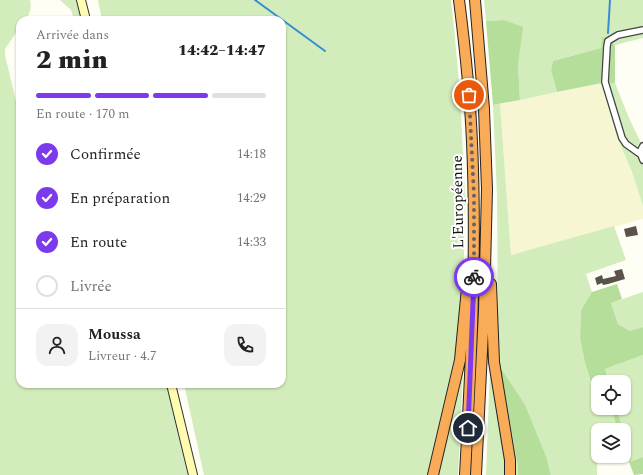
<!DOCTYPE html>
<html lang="fr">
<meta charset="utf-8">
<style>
body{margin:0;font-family:Spectral,serif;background:#f2f2f2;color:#222;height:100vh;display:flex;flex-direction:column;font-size:15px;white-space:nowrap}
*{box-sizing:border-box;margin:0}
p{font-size:13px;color:#767676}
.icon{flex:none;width:22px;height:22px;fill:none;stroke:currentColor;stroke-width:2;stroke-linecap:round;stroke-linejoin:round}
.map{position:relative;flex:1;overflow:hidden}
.sheet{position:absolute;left:16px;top:16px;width:270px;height:372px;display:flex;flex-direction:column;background:#fff;border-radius:12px;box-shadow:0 1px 3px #0004}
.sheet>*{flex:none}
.controls{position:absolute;left:591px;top:375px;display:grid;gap:8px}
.controls a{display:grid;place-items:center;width:40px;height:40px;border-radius:8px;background:#fff;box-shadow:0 1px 3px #0004;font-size:20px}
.pin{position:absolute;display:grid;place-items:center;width:34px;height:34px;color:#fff;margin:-17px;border:2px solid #fff;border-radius:50%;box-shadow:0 1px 4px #0007}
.courier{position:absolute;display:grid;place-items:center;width:40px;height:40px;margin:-20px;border:3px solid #7c3aed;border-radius:50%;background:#fff;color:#222;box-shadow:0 1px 5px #0007}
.headline em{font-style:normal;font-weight:800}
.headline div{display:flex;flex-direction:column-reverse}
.headline{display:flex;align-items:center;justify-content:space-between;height:68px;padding:0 20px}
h1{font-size:26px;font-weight:800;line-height:30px}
.bar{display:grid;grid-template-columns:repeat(4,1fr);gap:6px 4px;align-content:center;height:48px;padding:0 20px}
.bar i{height:5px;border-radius:3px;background:#e0e0e0}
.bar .on{background:#7c3aed}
.bar p{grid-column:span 4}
.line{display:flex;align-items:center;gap:10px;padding:0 20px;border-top:1px solid #e0e0e0}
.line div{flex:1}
.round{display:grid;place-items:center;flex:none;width:42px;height:42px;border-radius:12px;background:#f2f2f2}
ol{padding:0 20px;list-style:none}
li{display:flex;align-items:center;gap:12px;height:44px}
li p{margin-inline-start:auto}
li .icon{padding:4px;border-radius:50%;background:#7c3aed;color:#fff;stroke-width:4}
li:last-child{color:#767676}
li i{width:22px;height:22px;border:2px solid #e0e0e0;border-radius:50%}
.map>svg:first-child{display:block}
.farmland{fill:#f7f6d3}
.green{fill:#d2ecbb}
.forest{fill:#b4de9a}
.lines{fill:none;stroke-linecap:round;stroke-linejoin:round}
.stream{stroke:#3a8dd3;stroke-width:2}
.building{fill:#5a534c}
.street-casing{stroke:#444;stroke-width:8}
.secondary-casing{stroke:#333;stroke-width:10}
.highway-casing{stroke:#222;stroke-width:12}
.street{stroke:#fff;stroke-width:5.5}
.secondary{stroke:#fffbb0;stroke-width:8}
.highway{stroke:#faab58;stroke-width:10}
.done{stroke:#646461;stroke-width:4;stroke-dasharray:0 7.2}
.route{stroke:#7c3aed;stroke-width:5}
.labels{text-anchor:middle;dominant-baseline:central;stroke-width:4;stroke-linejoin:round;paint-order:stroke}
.street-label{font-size:15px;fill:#111;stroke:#fff}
</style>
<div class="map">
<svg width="643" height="475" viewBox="0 0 643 475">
<rect width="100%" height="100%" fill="#fffef5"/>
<path class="farmland" d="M602 83 617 137 632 172 643 206V219L511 255 500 104Z"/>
<path class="green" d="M0 0H30C32 7 30 14 25 20H20V27L5 49V55L20 118V384H168L189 475H0Z
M60 0H78L83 20H74L71 10Z
M98 0H451L454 27 460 95 465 195 463 309 453 378 431 475H204L184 384H282V20H102Z
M484 0H643V38L615 45 607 38 602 37 601 48 553 61 551 70 557 92 520 100 518 65 522 28 504 20 486 21Z
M602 83H615L629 118 641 143 637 152 643 164V206L632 172 617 137Z
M500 104 511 255 614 226 626 260 586 274 592 292 581 310 580 338 585 363 598 408 600 412 613 415 618 430H598L597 475H551L547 459 501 368 518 467V475H486L490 369 500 367 498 333 497 196 493 105Z
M643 292V327L630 331 618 324 611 303Z
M464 355 458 475H437Z
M643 355V457L629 462 624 447V430H622V426L616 408H624V382H609L605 369Z"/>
<path class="forest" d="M504 20 523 27 518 65 520 100 493 105 486 21Z
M602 37 607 38 615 45V83H602L557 92 551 70 553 61 601 48Z
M617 284 622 299 611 303 618 324 630 331 643 327V355L605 369 609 382H598V405L585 363 580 338 581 310 592 292Z
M500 367 525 405 547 459 551 475H518V467Z
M599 408H616L622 426V430H618L613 415 600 412Z
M643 457V474L634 475 629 462Z"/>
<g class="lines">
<path class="stream" d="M255 0 325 51
M608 33 610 0"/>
</g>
<path class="building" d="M636 226 638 235 626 237 624 229Z
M622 269 625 279 608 284 603 285 602 283 597 285 595 278 602 275 603 279 616 276 614 271Z"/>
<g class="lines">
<defs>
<path id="street" d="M643 146 640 152 643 160
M640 154 626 144 622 138 605 82 607 46 608 41 618 35 643 30"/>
<path id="secondary" d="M81 0 86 20
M171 384 193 475"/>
<path id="highway" d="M459 0C465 47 470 94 472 142 477 253 471 364 465 475
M475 0 484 109 487 189 484 310 476 475
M491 284 494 362 510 460V475
M433 475 460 360 467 288"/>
</defs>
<use href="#street" class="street-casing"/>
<use href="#secondary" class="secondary-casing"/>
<use href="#highway" class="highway-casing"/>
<use href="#street" class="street"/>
<use href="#secondary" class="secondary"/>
<use href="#highway" class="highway"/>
</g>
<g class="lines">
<path class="done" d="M469 95 474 196V277"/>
<path class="route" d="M468 428 474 277"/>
</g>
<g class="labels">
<g class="street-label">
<text transform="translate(458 202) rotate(-91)">L'Européenne</text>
</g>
</g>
</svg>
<div class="controls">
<a><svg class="icon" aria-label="locate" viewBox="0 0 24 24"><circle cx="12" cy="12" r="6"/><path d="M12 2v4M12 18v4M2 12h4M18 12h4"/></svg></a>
<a><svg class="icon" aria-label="layers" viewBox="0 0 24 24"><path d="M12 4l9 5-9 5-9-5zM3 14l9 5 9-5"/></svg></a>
</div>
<div class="pin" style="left:469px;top:95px;background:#ea580c"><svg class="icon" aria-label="bag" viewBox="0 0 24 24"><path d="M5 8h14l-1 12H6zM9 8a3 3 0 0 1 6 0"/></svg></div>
<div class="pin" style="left:468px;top:428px;background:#1f2937"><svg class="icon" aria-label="home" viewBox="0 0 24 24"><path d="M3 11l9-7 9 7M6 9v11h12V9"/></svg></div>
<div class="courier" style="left:474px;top:277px"><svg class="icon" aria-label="bike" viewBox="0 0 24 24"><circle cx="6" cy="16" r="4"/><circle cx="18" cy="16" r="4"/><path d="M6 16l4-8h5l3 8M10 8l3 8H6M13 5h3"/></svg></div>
<section class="sheet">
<div class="headline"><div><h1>2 min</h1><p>Arrivée dans</p></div><em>14:42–14:47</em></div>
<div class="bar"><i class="on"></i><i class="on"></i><i class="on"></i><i></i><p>En route · 170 m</p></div>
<ol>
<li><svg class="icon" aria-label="check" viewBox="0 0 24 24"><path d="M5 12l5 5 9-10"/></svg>Confirmée<p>14:18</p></li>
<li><svg class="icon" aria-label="check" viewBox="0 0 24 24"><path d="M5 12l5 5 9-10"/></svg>En préparation<p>14:29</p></li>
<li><svg class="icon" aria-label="check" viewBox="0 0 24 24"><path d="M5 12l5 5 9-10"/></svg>En route<p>14:33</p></li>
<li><i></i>Livrée</li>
</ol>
<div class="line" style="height:72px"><a class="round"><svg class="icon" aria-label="person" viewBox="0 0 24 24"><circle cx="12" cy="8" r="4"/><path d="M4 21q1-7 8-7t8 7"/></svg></a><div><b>Moussa</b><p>Livreur · 4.7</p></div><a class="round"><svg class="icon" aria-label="phone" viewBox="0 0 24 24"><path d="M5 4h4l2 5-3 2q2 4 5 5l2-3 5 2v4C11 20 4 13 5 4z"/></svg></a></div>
</section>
</div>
